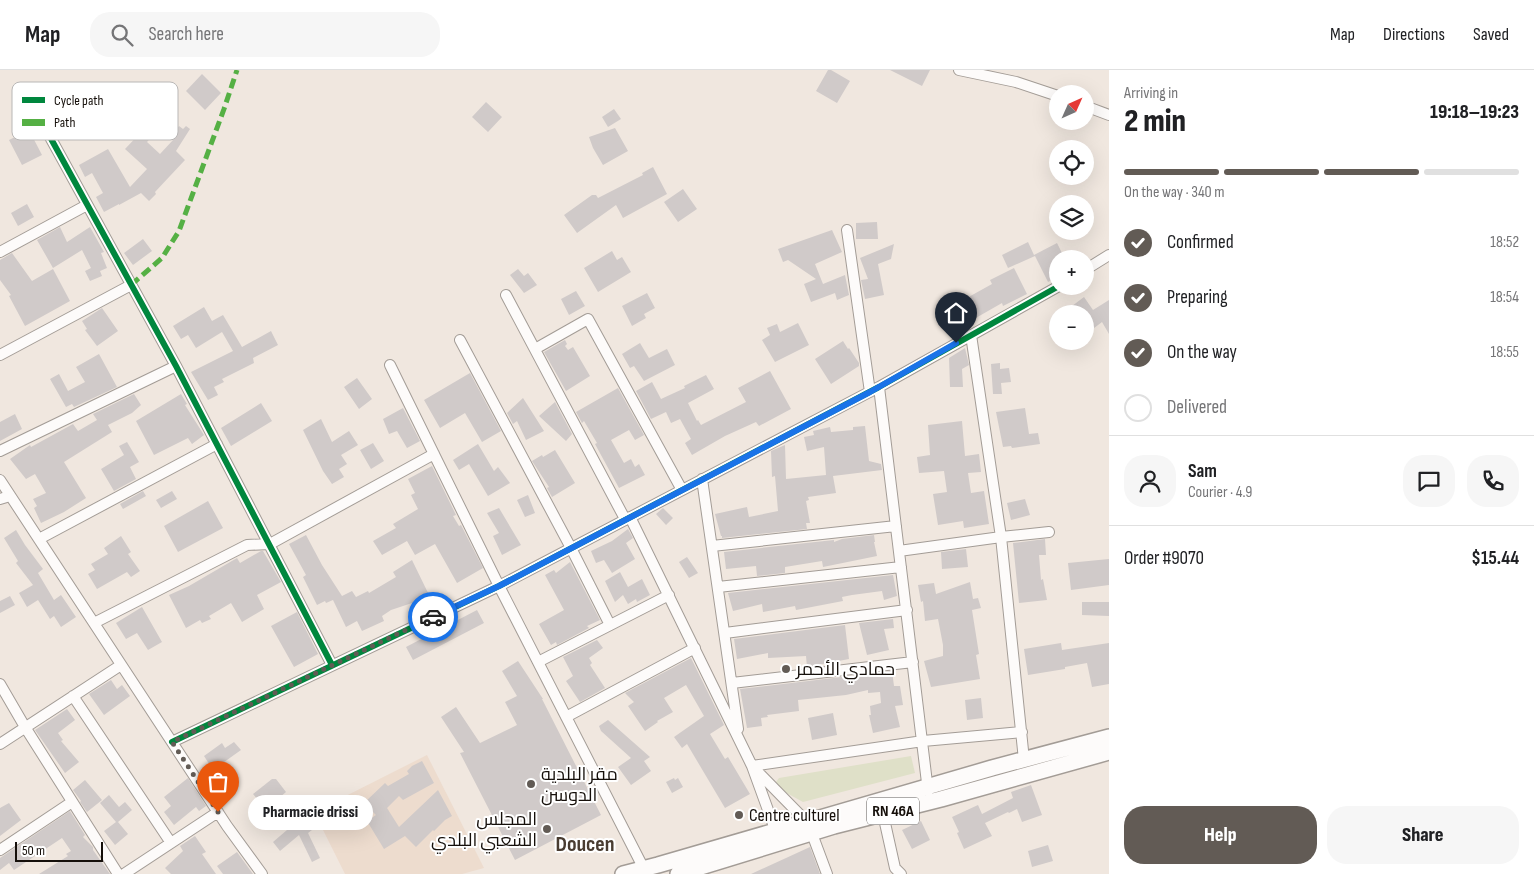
<!DOCTYPE html>
<meta charset="utf-8">
<style>
body{margin:0;font-family:"Sofia Sans Condensed",Cairo,sans-serif;background:#f6f6f6;color:#202124;height:100vh;display:flex;flex-direction:column;font-size:19px;white-space:nowrap}
*{box-sizing:border-box;margin:0}
p{font-size:16px;color:#757577}
.icon{flex:none;width:28px;height:28px;fill:none;stroke:currentColor;stroke-width:2;stroke-linecap:round;stroke-linejoin:round}
.map{position:relative;flex:1;overflow:hidden}
.side{display:flex;flex-direction:column;background:#fff;width:425px}
.side>*{flex:none}
.needle{width:32px;rotate:45deg}
.tools{position:absolute;left:1049px;top:15px;display:grid;gap:10px}
.tools a{display:grid;place-items:center;width:45px;height:45px;border-radius:50%;background:#fff;box-shadow:0 5px 20px #0002;font-size:25px}
.scale{position:absolute;left:15px;bottom:12px;width:88px;box-sizing:border-box;padding-left:5px;border:2px solid #150f0a;border-top:0;font-size:14px;line-height:18px;white-space:nowrap;color:#150f0a;-webkit-text-stroke:4px #fff;paint-order:stroke}
.pin{position:absolute;display:grid;place-items:center;width:42px;height:42px;color:#fff;margin:-51px -21px;border-radius:50% 50% 50% 0;rotate:-45deg;box-shadow:0 0 5px #0007}
.pin .icon{rotate:45deg}
.courier{position:absolute;display:grid;place-items:center;width:50px;height:50px;margin:-25px;border:4px solid #1a73e8;border-radius:50%;background:#fff;color:#222;box-shadow:0 1px 6px #0007}
.bubble{position:absolute;height:35px;border-radius:18px;background:#fff;box-shadow:0 5px 20px #0002;font-size:16px;font-weight:800;line-height:35px;text-align:center}
.summary em{font-style:normal;font-weight:800}
.summary div{display:flex;flex-direction:column-reverse}
.summary{display:flex;align-items:center;justify-content:space-between;height:85px;padding:0 15px}
h1{font-size:32px;font-weight:800;line-height:38px}
.bar{display:grid;grid-template-columns:repeat(4,1fr);gap:8px 5px;align-content:center;height:60px;padding:0 15px}
.bar i{height:6px;border-radius:4px;background:#e0e0e0}
.bar .current{background:#625b55}
.bar p{grid-column:span 4}
.line{display:flex;align-items:center;gap:12px;padding:0 15px;border-top:1px solid #e0e0e0}
.line div{flex:1}
.round{display:grid;place-items:center;flex:none;width:52px;height:52px;border-radius:20px;background:#f6f6f6}
ol{padding:0 15px;list-style:none}
li{display:flex;align-items:center;gap:15px;height:55px}
li p{margin-inline-start:auto}
li .icon{padding:5px;border-radius:50%;background:#625b55;color:#fff;stroke-width:4}
li:last-child{color:#757577}
li i{width:28px;height:28px;border:2px solid #e0e0e0;border-radius:50%}
.action{display:flex;gap:10px;margin-top:auto;padding:10px 15px}
.action a{flex:1;height:58px;border-radius:20px;background:#625b55;color:#fff;font-size:20px;font-weight:800;line-height:58px;text-align:center}
.action a+a{background:#f6f6f6;color:#202124}
header{display:flex;align-items:center;gap:30px;box-sizing:border-box;height:70px;padding:0 25px;background:#fff;border-bottom:1px solid #e0e0e0}
header strong{font-size:24px}
nav{display:flex;gap:28px;margin-inline-start:auto;font-size:18px}
.search{width:350px;height:45px;background:#f6f6f6;display:flex;align-items:center;gap:12px;box-sizing:border-box;padding:0 18px;border-radius:20px;color:#757577;font-size:19px}
main{display:flex;flex:1;min-height:0}
.map>svg:first-child{display:block}
.built{fill:#eddcce}
.green{fill:#dfe0c8}
.building{fill:#d0cac9}
.lines{fill:none;stroke-linecap:round;stroke-linejoin:round}
.street-casing{stroke:#a39c96;stroke-width:12}
.primary-casing{stroke:#a39c96;stroke-width:18}
.street{stroke:#fdfbfa;stroke-width:10}
.primary{stroke:#fdfbfa;stroke-width:15}
.quiet{stroke:#55b044;stroke-width:5;stroke-dasharray:10 5;stroke-linecap:butt}
.cycleway-casing{stroke:#fff;stroke-width:9}
.cycleway{stroke:#00873e;stroke-width:6}
.done{stroke:#625b55;stroke-width:5;stroke-dasharray:0 9}
.route{stroke:#1a73e8;stroke-width:6}
.poi-dot{fill:#625b55;stroke:#fff;stroke-width:2}
.labels{text-anchor:middle;dominant-baseline:central;stroke-width:4;stroke-linejoin:round;paint-order:stroke}
.shield{fill:#fff;stroke:#5b5754;stroke-width:1}
.shield-label{font-size:16px;font-weight:bold;fill:#150f0a}
.poi-label{font-size:18px;fill:#150f0a;stroke:#fff;text-anchor:start}
.district-label{font-size:22px;font-weight:bold;fill:#493c31;stroke:#fff}
.key{fill:#fff;stroke:#b9b7b6;stroke-width:1}
.key-label{font-size:14px;fill:#150f0a}
</style>
<header>
<strong>Map</strong>
<div class="search"><svg class="icon" aria-label="search" viewBox="0 0 24 24"><circle cx="10" cy="10" r="6"/><path d="M15 15l6 6"/></svg>Search here</div>
<nav><a>Map</a><a>Directions</a><a>Saved</a></nav>
</header>
<main>
<div class="map">
<svg width="1109" height="804" viewBox="0 0 1109 804">
<rect width="100%" height="100%" fill="#f0e7df"/>
<path class="built" d="M427 685 484 798 462 804H345L314 742Z"/>
<path class="green" d="M911 686 915 703 803 732 783 721 776 712 779 708Z"/>
<path class="building" d="M828 0H831L850 11 837 33 816 21Z
M890 0H930L922 16Z
M202 4 221 23 205 40 186 21Z
M486 32 502 47 488 62 472 47Z
M614 39 621 49 608 57 602 47Z
M179 56 183 59 186 56 190 59 176 81 185 90 155 122 156 124 149 131 141 123 119 135V134L104 142 96 127 103 123 92 103 85 107 79 95 108 79 130 117 147 99 125 79 146 57 154 64 147 72 160 84 173 70 170 68Z
M615 58 628 81 603 95 593 78 589 67Z
M29 60 42 85 22 95 9 70Z
M653 97 667 124 623 148 616 135 577 163 564 145 592 125H596L598 128 643 105 642 103Z
M683 119 697 139 678 152 664 132Z
M27 134 34 147 18 156 11 143Z
M877 152 878 169H856V153Z
M60 157 67 172 90 157 104 182 101 183 107 198 100 201 102 206 90 211 85 201 91 198 82 180 53 198 37 170Z
M832 160 842 182 815 194 823 214 845 205 849 225 837 230 835 223 811 232 804 214 816 209 788 190 783 192 778 179Z
M143 169 152 181 133 195 124 183Z
M1028 172 1034 185 1057 173 1065 189H1058V207L1048 212 1035 186 1008 198 1002 185Z
M894 174 891 189 878 194 884 225 865 229 861 210 868 209 860 188Z
M612 181 617 190 622 187 631 202 598 222 584 198Z
M12 183 32 211 53 199 70 231 25 256 9 226 11 225 0 210V190Z
M1014 198 1027 224 1003 236 1002 233 960 257 951 241 967 231 965 229 992 214 990 210Z
M518 199 524 206 528 203 537 215 524 223 510 205Z
M576 221 585 236 569 245 561 229Z
M647 223 655 238 644 244 646 248 632 256 622 236Z
M1084 227 1093 240 1109 230V264L1102 252 1085 265V244H1078L1072 236Z
M204 237 212 251 223 245 242 277 271 261 278 275 253 288 254 293 222 309 224 312 214 317 218 325 208 330 191 302 233 281 222 262 196 278 188 265 181 269 173 256Z
M102 238 118 261 97 276 85 260 87 259 82 251Z
M798 253 809 275 775 292 762 270 770 265 767 258 777 254 780 262Z
M565 270 567 274 565 276 568 280 573 277 590 306 566 321 544 282Z
M843 271 848 279 849 278 859 293V296L831 314 815 289Z
M640 273 649 288 667 279 675 295 644 311 634 296 630 298 622 284Z
M965 278 969 295 962 299 963 317H950L949 288Z
M99 284 117 317 74 337 72 334 66 337 50 309 59 304 68 321 85 312 76 297Z
M1000 293V299L1009 298 1011 312 1001 313 1002 324H993L991 294Z
M770 301 791 339 759 356 756 352 725 366 692 385 685 373 691 369 680 349 671 353 666 342 651 349 636 321 652 312 661 329 685 318 684 316 706 305 714 319 688 333 697 351 698 350 701 355 746 332 738 318Z
M470 303 501 361 482 372 465 343 440 358 424 330Z
M357 308 372 329 359 339 344 317Z
M618 318 644 365 635 370 629 360 611 370 624 393 631 389 635 397 639 394 645 405 619 418 595 374 597 373 584 351 582 353 576 342Z
M134 324 141 335 132 343 108 355 112 362 64 392 86 428 64 442 41 453 34 438 37 436 33 429 46 423 35 404 26 409 10 389 30 375 31 377 73 354 78 361 97 350 93 344Z
M181 324 187 334 185 335 204 365 192 374 188 368 154 385 136 351Z
M523 328 544 361 526 370 517 351 513 354 507 343Z
M555 332 572 364 566 371 539 346Z
M261 333 272 351 231 376 221 358Z
M403 338 420 371 407 378 397 361 389 364 383 349Z
M1025 338 1029 364 1038 363 1040 374 1012 378 1011 376 1003 377 996 342Z
M15 344 22 359 0 371V352Z
M321 349 332 372 349 361 358 375 341 385 347 394 339 399 344 407 332 414 323 401 303 360Z
M962 351 965 386 979 384 981 402 968 403 971 423 984 421 989 454 964 458 963 451 938 455 933 424 947 422 944 401 919 403 917 387 930 385 928 355Z
M865 356 869 391 881 394 882 400 833 406 836 423 808 427 809 430 806 431 810 453H806L807 459 722 468V466H721L715 444 747 437 749 447 778 441 775 406 772 407 771 381 785 375 786 409 826 405 824 377 807 381 804 367 814 365 813 361 830 357 831 362 853 360V357Z
M127 372 139 392 130 397 136 409 114 421 101 399 124 385 119 376Z
M373 373 384 391 371 399 360 380Z
M478 374 494 401 498 397 510 413 488 426 469 394 459 400 453 390Z
M555 380 575 413 552 427 547 418 549 417 532 391 542 385 543 387Z
M432 396 456 445 453 446 459 456 461 455 483 498 457 513 435 474 415 485 407 471 382 485 373 471 396 458 393 454 418 439 411 425 415 423 408 409Z
M143 421 146 426 123 439 120 434Z
M172 421 177 429 161 438 156 430Z
M528 425 535 443 525 447 517 430Z
M1025 429 1030 445 1011 450 1007 433Z
M208 431 223 458 178 482 164 456Z
M499 438 521 475 502 485 493 466 499 463 487 443Z
M663 438 673 448 666 455 656 444Z
M628 459 633 468 626 473 635 489 612 503 604 490 596 493 591 481 612 471Z
M16 460 25 475 43 499 38 503 54 530 61 525 76 547 61 557 54 546 50 549 38 530 27 537 19 523 33 515 16 493 18 491 4 468Z
M306 465 322 495 342 526 352 521 356 527 368 521 369 523 396 507 393 502 412 490 430 527 391 540 382 546 384 551 362 561 357 551 346 557 333 530 326 533 325 531 317 535 303 507 306 505 289 474Z
M874 465 875 472H874L877 486 823 497 822 491 785 497V503L757 506 756 496 726 499 724 482 834 470V472L842 469Z
M121 466 131 482 128 484 140 501 131 507 127 502 97 519 88 504 95 500 91 494 108 484 104 478Z
M1045 469 1046 485H1039L1041 510 1043 509 1047 530 1019 533 1013 473Z
M966 479 968 497 942 499 941 482Z
M261 481H263L281 512 257 525 264 539 242 552 231 533 209 546 211 549 202 553 200 550 186 558 169 525 189 516 237 488 240 493Z
M687 487 698 503 689 508 679 492Z
M1109 489V515L1071 520 1068 493Z
M570 492 600 550 587 556 589 558 557 575 556 572 551 575 539 554 564 540 545 505 554 500 556 503Z
M620 502 628 517 642 509 650 525 637 532 636 529 628 534 623 525 615 532 605 511Z
M893 505 897 526 884 530 882 521 852 525 842 527 843 531 796 540 795 536 763 542 762 534 733 541 728 523Z
M970 512 973 529 978 528 981 538 972 540 979 584 976 585 980 609 931 617 924 591 943 586V575L938 549 925 551 923 531 921 532 918 515 934 513 936 524Z
M10 526 15 535 0 543V531Z
M1082 532H1109V546L1082 545Z
M142 537 162 572 148 580 137 563 126 569 116 553Z
M477 540 484 553 413 590 406 577Z
M297 542 318 584 294 597 271 556Z
M893 549 894 558 884 559 889 580 867 585 859 553Z
M845 555 849 589 807 597 806 586 768 588V583L737 589 734 569Z
M597 570 603 578 589 588 592 593 590 595 605 618 580 632 566 611 573 606 563 587Z
M1061 573 1062 580 1109 573V614L1092 617 1087 593 1065 597V599L1028 605 1024 579Z
M691 588 724 655 710 664 725 689 728 687 750 724 725 738 687 674 682 678 674 667 704 646 686 615 664 628 673 642 657 651 658 652 645 661 628 636 634 632 625 623Z
M518 591 543 629H542L601 745 515 790 460 683 464 682 441 647 456 637 480 673 517 655 505 632 517 626 502 601Z
M892 601 894 616H900L903 635 895 636 900 657 873 663 869 645H871L870 636 881 633 880 622 868 623V620L846 625 798 630 799 641 767 645 768 647 761 648 762 656 747 658 740 619Z
M111 610 117 619 122 615 130 626 104 645 89 624Z
M981 628 983 648 967 650 965 630Z
M67 639 75 650 58 663 63 670 61 671 79 692 65 703 35 660Z
M833 643 837 665 812 670 808 648Z
M608 650 650 687 644 691 651 701 631 715 618 697 631 688 601 661 599 656Z
M234 672 241 680 213 700 204 686 222 673 225 678Z
M422 691 434 713 403 730 399 726 387 738 399 757 438 720 452 746 445 750 434 761 433 760 416 777 405 766 384 779 367 751 376 745 364 733 385 713 388 716 409 704 407 701 412 696Z
M188 708 206 736 199 741 196 737 174 755 164 742 171 736 164 727Z
M674 708 675 710 678 708 683 717 672 723 666 712Z
M272 709H276L286 722 266 739 253 724Z
M85 710 102 730 87 742 80 732 81 731 73 720Z
M1031 715 1042 745 1022 752 1017 739 1009 743 1008 742 985 753 992 766 964 779 957 763 959 762 952 747 978 735 982 744 1013 728 1011 722Z
M109 725 119 737 125 732 132 740 118 752 128 764 115 775 104 761 116 752 100 733Z
M9 733 21 750 0 766V738Z
M70 741 85 765 83 767 93 777V780L110 804H39L68 786 66 784 71 781 62 768 14 800 9 793 0 800V788Z
M301 746 312 760 308 763 320 788 312 792 299 765 280 781 273 772 294 754 292 753Z
M921 751 930 770 912 779 902 760Z
M195 766 206 782 202 784 216 804H171L165 798 183 781 180 776Z
M1048 775 1053 791 1032 797 1028 781Z
M810 777 820 804H751Z
M237 782 253 804H223L217 796Z"/>
<g class="lines">
<defs>
<path id="street" d="M959 0 1016 12 1058 26
M1085 36 1109 45
M44 56 176 296 332 595
M847 160 870 322
M0 182 87 135
M1085 200 1109 185
M506 225 625 449
M971 265 1001 467 1024 690
M460 270 571 478 610 555
M535 279 588 249 682 420
M0 285 131 215
M390 295 499 516 644 799
M879 317 928 721
M0 381 176 296
M702 409 738 659
M0 410 227 756 262 804
M0 429 10 426
M630 447 752 696 808 753 827 804
M39 469 217 374
M712 476 896 456
M899 481 1001 467 1049 462
M718 517 901 497
M94 553 247 475 270 474 434 384
M725 563 907 540
M538 592 669 525
M732 613 913 592
M0 614 25 657 118 804
M73 626 171 773
M566 647 695 578
M172 672 499 516 879 317 1059 216
M0 674 121 595
M883 744 895 798 901 804
M776 762 752 696 923 671 1022 662
M0 780 72 732
M124 804 218 742"/>
<path id="primary" d="M623 804 658 795 992 698 1109 667
M678 804 834 756 941 729 1109 682"/>
</defs>
<use href="#street" class="street-casing"/>
<use href="#primary" class="primary-casing"/>
<use href="#street" class="street"/>
<use href="#primary" class="primary"/>
<path class="quiet" d="M131 215 162 188 179 161 224 39 237 0"/>
<defs>
<path id="cycleway" d="M44 56 176 296 332 595
M172 672 499 516 879 317 1059 216"/>
</defs>
<use href="#cycleway" class="cycleway-casing"/>
<use href="#cycleway" class="cycleway"/>
</g>
<g class="lines">
<path class="done" d="M218 742 172 672 433 547"/>
<path class="route" d="M433 547 499 516 870 322 956 273"/>
</g>
<g class="poi-dot">
<circle cx="786" cy="599" r="5"/>
<circle cx="531" cy="714" r="5"/>
<circle cx="739" cy="745" r="5"/>
<circle cx="547" cy="759" r="5"/>
</g>
<g class="labels">
<rect class="shield" x="867" y="727.5" width="52" height="27" rx="4"/>
<g class="shield-label">
<text x="893" y="741">RN 46A</text>
</g>
<g class="poi-label">
<text x="796" y="599">حمادي الأحمر</text>
<text x="541" y="704">مقر البلدية<tspan x="541" dy="21">الدوسن</tspan></text>
<text x="749" y="745">Centre culturel</text>
<text x="537" y="749" text-anchor="end">المجلس<tspan x="537" dy="21">الشعبي البلدي</tspan></text>
</g>
<g class="district-label">
<text x="585" y="774">Doucen</text>
</g>
</g>
<rect x="12" y="12" width="166" height="58" rx="8" class="key"/>
<rect x="22" y="27" width="23" height="6" fill="#00873e"/>
<rect x="22" y="49" width="23" height="7" fill="#55b044"/>
<g class="key-label">
<text x="54" y="35">Cycle path</text>
<text x="54" y="57">Path</text>
</g>
</svg>
<div class="tools">
<a><svg class="needle" viewBox="-14 -14 28 28"><path d="M0-13l5 13h-10z" fill="#e53935"/><path d="M0 13l5-13h-10z" fill="#757577"/></svg></a>
<a><svg class="icon" aria-label="locate" viewBox="0 0 24 24"><circle cx="12" cy="12" r="6"/><path d="M12 2v4M12 18v4M2 12h4M18 12h4"/></svg></a>
<a><svg class="icon" aria-label="layers" viewBox="0 0 24 24"><path d="M12 4l9 5-9 5-9-5zM3 14l9 5 9-5"/></svg></a>
<a>+</a>
<a>−</a>
</div>
<div class="scale">50 m</div>
<div class="pin" style="left:218px;top:742px;background:#ea580c"><svg class="icon" aria-label="bag" viewBox="0 0 24 24"><path d="M5 8h14l-1 12H6zM9 8a3 3 0 0 1 6 0"/></svg></div>
<div class="pin" style="left:956px;top:273px;background:#1f2937"><svg class="icon" aria-label="home" viewBox="0 0 24 24"><path d="M3 11l9-7 9 7M6 9v11h12V9"/></svg></div>
<div class="courier" style="left:433px;top:547px"><svg class="icon" aria-label="car" viewBox="0 0 24 24"><path d="M5 17H2v-5l4-1 3-4h7l3 4 3 1v5h-3M9 17h6M6 11h13"/><circle cx="7" cy="17" r="2"/><circle cx="17" cy="17" r="2"/></svg></div>
<div class="bubble" style="left:248px;top:725px;width:125px">Pharmacie drissi</div>
</div>
<section class="side">
<div class="summary"><div><h1>2 min</h1><p>Arriving in</p></div><em>19:18–19:23</em></div>
<div class="bar"><i class="current"></i><i class="current"></i><i class="current"></i><i></i><p>On the way · 340 m</p></div>
<ol>
<li><svg class="icon" aria-label="check" viewBox="0 0 24 24"><path d="M5 12l5 5 9-10"/></svg>Confirmed<p>18:52</p></li>
<li><svg class="icon" aria-label="check" viewBox="0 0 24 24"><path d="M5 12l5 5 9-10"/></svg>Preparing<p>18:54</p></li>
<li><svg class="icon" aria-label="check" viewBox="0 0 24 24"><path d="M5 12l5 5 9-10"/></svg>On the way<p>18:55</p></li>
<li><i></i>Delivered</li>
</ol>
<div class="line" style="height:90px"><a class="round"><svg class="icon" aria-label="person" viewBox="0 0 24 24"><circle cx="12" cy="8" r="4"/><path d="M4 21q1-7 8-7t8 7"/></svg></a><div><b>Sam</b><p>Courier · 4.9</p></div><a class="round"><svg class="icon" aria-label="chat" viewBox="0 0 24 24"><path d="M4 5h16v11H9l-5 4z"/></svg></a><a class="round"><svg class="icon" aria-label="phone" viewBox="0 0 24 24"><path d="M5 4h4l2 5-3 2q2 4 5 5l2-3 5 2v4C11 20 4 13 5 4z"/></svg></a></div>
<div class="line" style="height:65px"><div>Order #9070</div><b>$15.44</b></div>
<div class="action"><a>Help</a><a>Share</a></div>
</section>
</main>
